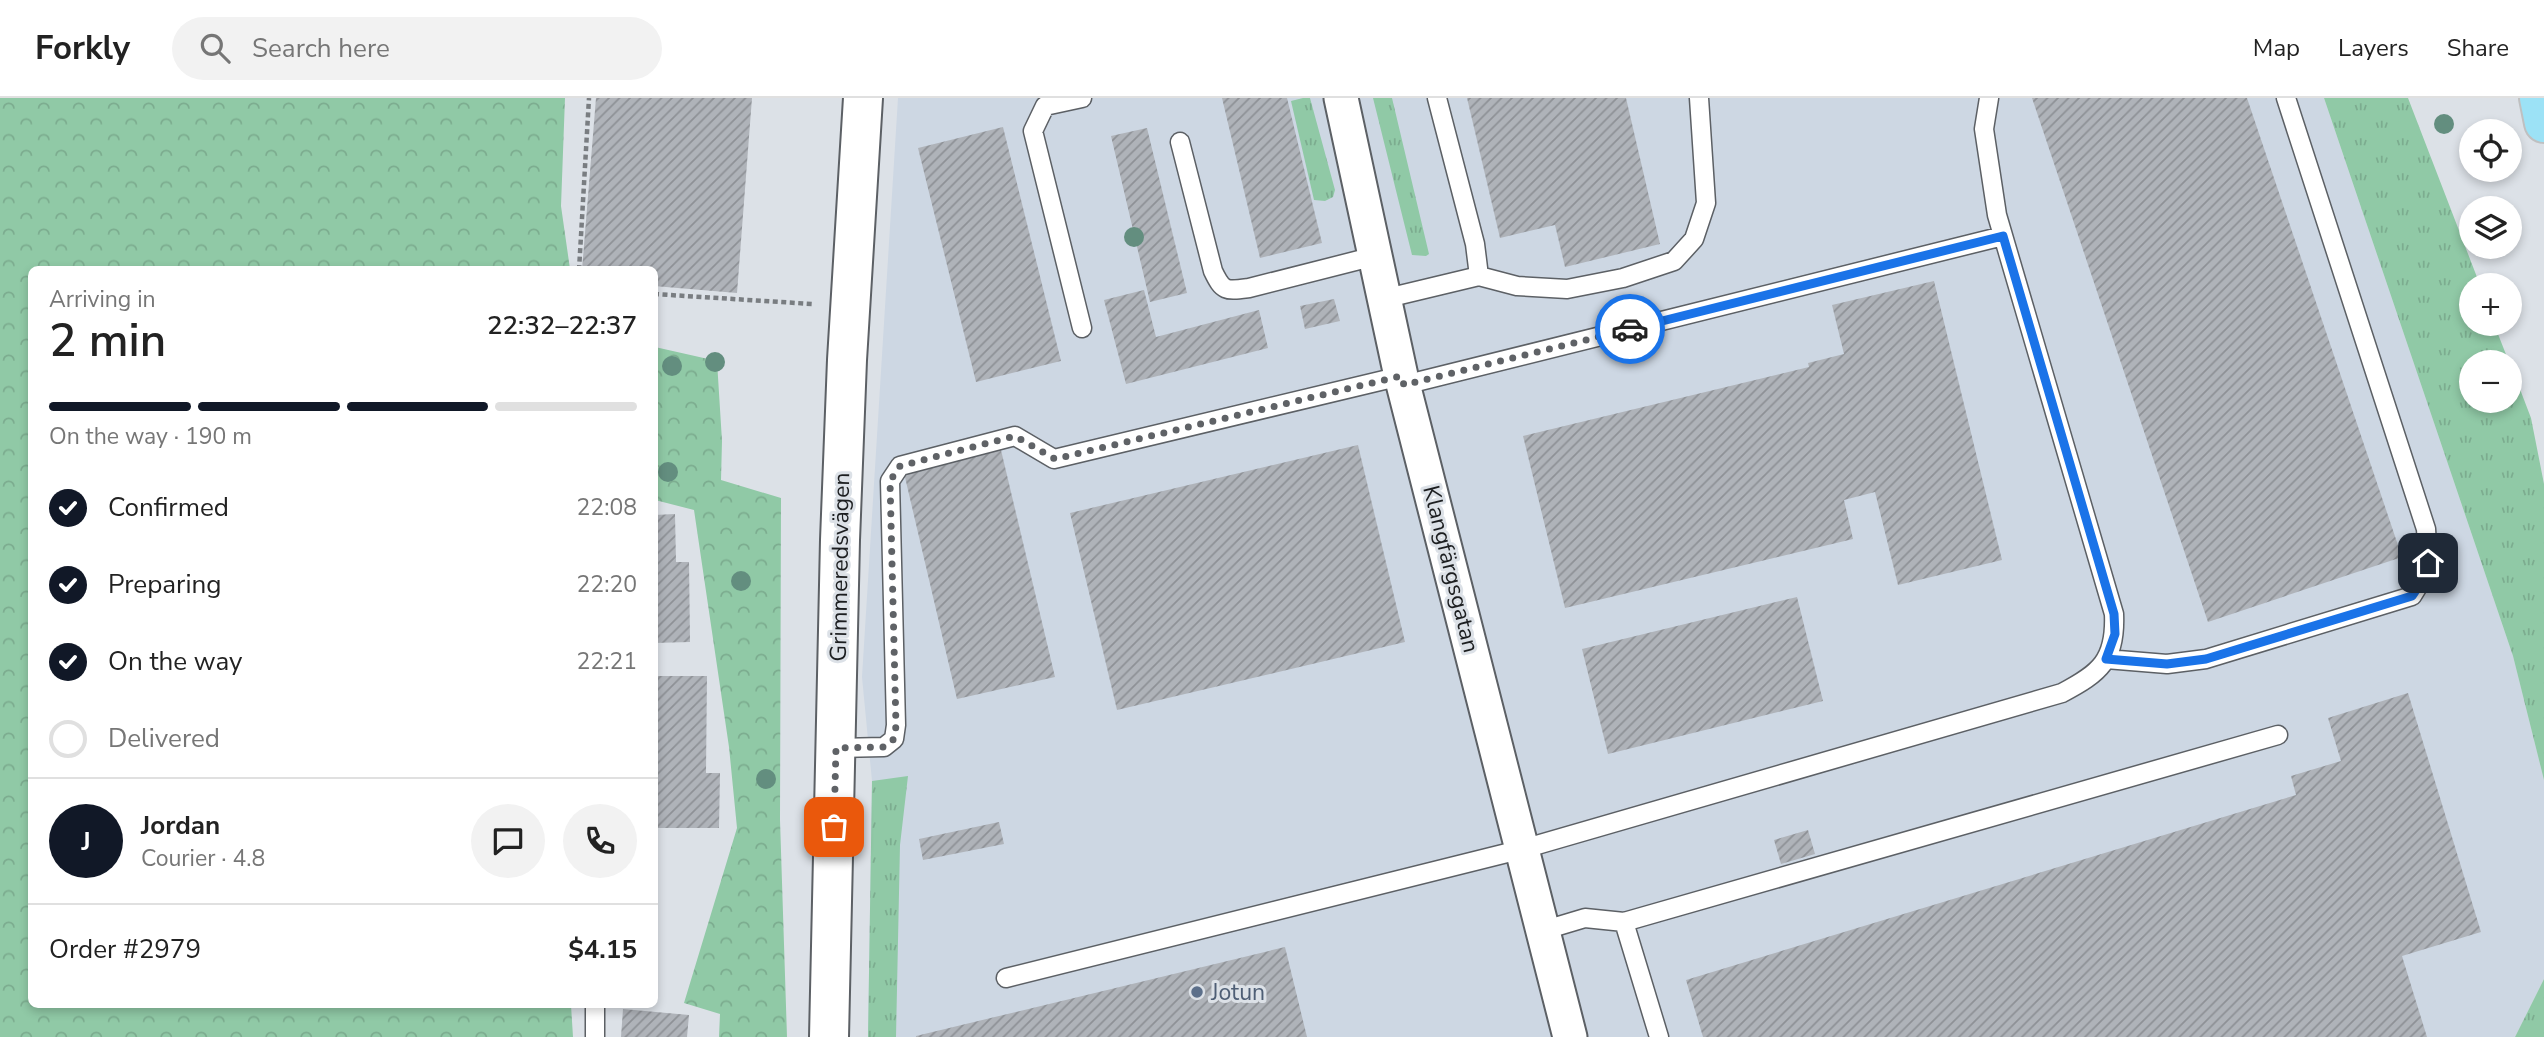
<!DOCTYPE html>
<meta charset="utf-8">
<style>
body{margin:0;font-family:"Nunito Sans",sans-serif;background:#f2f2f2;color:#222;height:100vh;display:flex;flex-direction:column;font-size:26px;white-space:nowrap}
*{box-sizing:border-box;margin:0}
p{font-size:23px;color:#767676}
.icon{flex:none;width:38px;height:38px;fill:none;stroke:currentColor;stroke-width:2;stroke-linecap:round;stroke-linejoin:round}
.map{position:relative;flex:1;overflow:hidden}
.details{position:absolute;left:28px;top:168px;width:630px;height:742px;display:flex;flex-direction:column;background:#fff;border-radius:10px;box-shadow:0 4px 10px #0003}
.details>*{flex:none}
.fabs{position:absolute;left:2459px;top:21px;display:grid;gap:14px}
.fabs a{display:grid;place-items:center;width:63px;height:63px;border-radius:50%;background:#fff;box-shadow:0 4px 10px #0003;font-size:35px}
.pin{position:absolute;display:grid;place-items:center;width:60px;height:60px;color:#fff;margin:-30px;border-radius:14px;box-shadow:0 4px 10px #0006}
.courier{position:absolute;display:grid;place-items:center;width:70px;height:70px;margin:-35px;border:5px solid #1a73e8;border-radius:50%;background:#fff;color:#222;box-shadow:0 2px 9px #0007}
.headline em{font-style:normal;font-weight:600}
.headline div{display:flex;flex-direction:column-reverse}
.headline{display:flex;align-items:center;justify-content:space-between;height:119px;padding:0 21px}
h1{font-size:46px;font-weight:600;line-height:52px}
.bar{display:grid;grid-template-columns:repeat(4,1fr);gap:10px 7px;align-content:center;height:84px;padding:0 21px}
.bar i{height:9px;border-radius:5px;background:#e0e0e0}
.bar .selected{background:#111827}
.bar p{grid-column:span 4}
.line{display:flex;align-items:center;gap:18px;padding:0 21px;border-top:2px solid #e0e0e0}
.line div{flex:1}
.round{display:grid;place-items:center;flex:none;width:74px;height:74px;border-radius:37px;background:#f2f2f2}
ol{padding:0 21px;list-style:none}
li{display:flex;align-items:center;gap:21px;height:77px}
li p{margin-inline-start:auto}
li .icon{padding:7px;border-radius:50%;background:#111827;color:#fff;stroke-width:4}
li:last-child{color:#767676}
li i{width:38px;height:38px;border:4px solid #e0e0e0;border-radius:50%}
header{display:flex;align-items:center;gap:42px;box-sizing:border-box;height:98px;padding:0 35px;background:#fff;border-bottom:2px solid #e0e0e0}
header strong{font-size:33px}
nav{display:flex;gap:38px;margin-inline-start:auto;font-size:24px}
.search{width:490px;height:63px;background:#f2f2f2;display:flex;align-items:center;gap:18px;box-sizing:border-box;padding:0 24px;border-radius:38px;color:#767676;font-size:26px}
.map>svg:first-child{display:block}
.built{fill:#cdd7e3}
.grass{fill:url(#grass-tufts)}
.forest{fill:url(#forest-crowns)}
.building{fill:url(#building-hatch)}
.lines{fill:none;stroke-linecap:round;stroke-linejoin:round}
.service-casing{stroke:#5c6065;stroke-width:21}
.minor-casing{stroke:#5c6065;stroke-width:37}
.tertiary-casing{stroke:#5c6065;stroke-width:42}
.trunk-casing{stroke:#bfc0c1;stroke-width:42}
.path{stroke:#797d81;stroke-width:4.5;stroke-dasharray:5 3.5;stroke-linecap:butt}
.service{stroke:#fff;stroke-width:18}
.minor{stroke:#fff;stroke-width:33}
.tertiary{stroke:#fff;stroke-width:38}
.trunk{stroke:#9ce2f6;stroke-width:38}
.tree{fill:#638e7f}
.done{stroke:#5f6266;stroke-width:7;stroke-dasharray:0 12.6}
.route{stroke:#1a73e8;stroke-width:9}
.service-dot{fill:#5c6f8a;stroke:#dce1e7;stroke-width:2.5}
.labels{text-anchor:middle;dominant-baseline:central;stroke-width:6;stroke-linejoin:round;paint-order:stroke}
.street-label{font-size:23px;fill:#1c1e20;stroke:#dce1e7}
.service-label{font-size:23px;fill:#4e5e75;stroke:#dce1e7;text-anchor:start}
</style>
<header>
<strong>Forkly</strong>
<div class="search"><svg class="icon" aria-label="search" viewBox="0 0 24 24"><circle cx="10" cy="10" r="6"/><path d="M15 15l6 6"/></svg>Search here</div>
<nav><a>Map</a><a>Layers</a><a>Share</a></nav>
</header>
<div class="map">
<svg width="2544" height="939" viewBox="0 0 2544 939">
<defs>
<pattern id="grass-tufts" width="24" height="20" patternUnits="userSpaceOnUse" patternTransform="scale(1.75)"><rect width="24" height="20" fill="#90c9a6"/><path d="M3 7l-1-3M5 7V3M7 7l1-3M15 17l-1-3M17 17v-4M19 17l1-3" fill="none" stroke="#7cac8f"/></pattern>
<pattern id="forest-crowns" width="20" height="18" patternUnits="userSpaceOnUse" patternTransform="scale(1.75)"><rect width="20" height="18" fill="#90c9a6"/><path d="M2 6a3 3 0 1 1 6 0M12 15a3 3 0 1 1 6 0" fill="none" stroke="#7cac8f"/></pattern>
<pattern id="building-hatch" width="6" height="6" patternUnits="userSpaceOnUse" patternTransform="scale(1.75)"><rect width="6" height="6" fill="#afb3b9"/><path d="M-1 1l2-2M0 6l6-6M5 7l2-2" fill="none" stroke="#8e9196"/></pattern>
</defs>
<rect width="100%" height="100%" fill="#dce1e7"/>
<path class="built" d="M898 0H2324L2513 558 2544 682V881L2515 939H868L872 683 862 579Z"/>
<path class="grass" d="M1303 0H1310L1335 92 1333 99 1325 103 1314 102 1291 3Z
M1373 0H1392L1429 156 1426 158 1412 157Z
M2324 0H2408L2480 187H2471V226H2494L2509 264H2471V303H2510V265L2531 320 2544 386V682L2513 558Z
M908 678 900 747 896 939H868L872 683Z
M2544 881V939H2515Z"/>
<path class="forest" d="M0 0H565L561 108 570 171 32 172V906L571 907 573 939H0Z
M655 249 717 263 722 343 721 382 781 400 780 722 787 939H719L720 916 684 905 737 730 729 649 694 412 655 402Z"/>
<path class="building" d="M596 0H752L737 195 654 188V172H582Z
M1222 0H1287L1322 145 1260 160Z
M1467 0H1626L1660 146 1565 169 1555 127 1500 140Z
M2032 0H2247L2402 459 2208 524Z
M1003 29 1061 263 976 284 918 50Z
M1147 30 1187 195 1150 204 1111 38Z
M1934 183 2002 462 1898 487 1875 394 1844 402 1853 441 1565 510 1523 338 1809 269 1808 265 1844 256 1832 207Z
M1144 192 1156 239 1259 212 1268 250 1126 286 1104 202Z
M1334 201 1340 223 1305 231 1300 208Z
M1358 347 1405 544 1117 612 1070 415Z
M1001 352 1055 579 957 601 904 375Z
M675 416 676 464H689L690 544 654 545V417Z
M1797 499 1823 603 1608 656 1582 551Z
M654 578H707L706 675H720L719 730H654Z
M2408 595 2481 834 2402 858 2427 939H1703L1686 882 2296 697 2291 678 2341 663 2328 620Z
M999 724 1004 746 923 762 919 741Z
M1808 732 1815 756 1781 766 1774 742Z
M1285 849 1307 939H916V938Z
M623 911 689 917 687 939H621Z"/>
<g class="lines">
<defs>
<path id="service" d="M1082 0 1045 8 1033 33 1082 230
M1437 0 1475 146 1479 178
M1180 44 1213 173C1223 194 1226 193 1249 190L1375 158
M1383 201 1479 178 1517 188 1567 191 1623 180 1674 163 1694 141 1706 105 1699 0
M1404 287 2003 138
M2106 561 2167 566 2206 561 2412 498C2430 471 2428 462 2426 431L2286 0
M836 650 884 649 894 641 896 627 890 383 900 368 1015 338 1054 361 1401 278
M1624 824 1659 939
M1545 832 1585 820 1624 824 2278 637
M1006 880 1523 751 2062 595C2100 575 2116 562 2114 516L1997 117 1984 31 1989 0
M595 939V906"/>
<path id="minor" d="M1341 0 1401 278 1570 939"/>
<path id="tertiary" d="M829 939 840 442 847 262 863 0"/>
<path id="trunk" d="M2539 0 2544 25"/>
</defs>
<use href="#service" class="service-casing"/>
<use href="#minor" class="minor-casing"/>
<use href="#tertiary" class="tertiary-casing"/>
<use href="#trunk" class="trunk-casing"/>
<path class="path" d="M579 172 589 0
M654 196 812 206"/>
<use href="#service" class="service"/>
<use href="#minor" class="minor"/>
<use href="#tertiary" class="tertiary"/>
<use href="#trunk" class="trunk"/>
</g>
<g class="tree">
<circle cx="2444" cy="26" r="10"/>
<circle cx="1134" cy="139" r="10"/>
<circle cx="715" cy="264" r="10"/>
<circle cx="672" cy="268" r="10"/>
<circle cx="668" cy="374" r="10"/>
<circle cx="741" cy="483" r="10"/>
<circle cx="766" cy="681" r="10"/>
</g>
<g class="lines">
<path class="done" d="M834 729 836 650 884 649 894 641 896 628 890 383 900 368 1015 338 1055 361 1401 278 1404 287 1630 231"/>
<path class="route" d="M1630 231 2003 138 2114 516 2115 536 2106 561 2167 566 2206 561 2412 498 2422 483 2428 465"/>
</g>
<circle class="service-dot" cx="1197" cy="894" r="7"/>
<g class="labels">
<g class="street-label">
<text transform="translate(840 469) rotate(-89)">Grimmeredsvägen</text>
<text transform="translate(1451 471) rotate(76)">Klangfärgsgatan</text>
</g>
<g class="service-label">
<text x="1211" y="894">Jotun</text>
</g>
</g>
</svg>
<div class="fabs">
<a><svg class="icon" aria-label="locate" viewBox="0 0 24 24"><circle cx="12" cy="12" r="6"/><path d="M12 2v4M12 18v4M2 12h4M18 12h4"/></svg></a>
<a><svg class="icon" aria-label="layers" viewBox="0 0 24 24"><path d="M12 4l9 5-9 5-9-5zM3 14l9 5 9-5"/></svg></a>
<a>+</a>
<a>−</a>
</div>
<div class="pin" style="left:834px;top:729px;background:#ea580c"><svg class="icon" aria-label="bag" viewBox="0 0 24 24"><path d="M5 8h14l-1 12H6zM9 8a3 3 0 0 1 6 0"/></svg></div>
<div class="pin" style="left:2428px;top:465px;background:#1f2937"><svg class="icon" aria-label="home" viewBox="0 0 24 24"><path d="M3 11l9-7 9 7M6 9v11h12V9"/></svg></div>
<div class="courier" style="left:1630px;top:231px"><svg class="icon" aria-label="car" viewBox="0 0 24 24"><path d="M5 17H2v-5l4-1 3-4h7l3 4 3 1v5h-3M9 17h6M6 11h13"/><circle cx="7" cy="17" r="2"/><circle cx="17" cy="17" r="2"/></svg></div>
<section class="details">
<div class="headline"><div><h1>2 min</h1><p>Arriving in</p></div><em>22:32–22:37</em></div>
<div class="bar"><i class="selected"></i><i class="selected"></i><i class="selected"></i><i></i><p>On the way · 190 m</p></div>
<ol>
<li><svg class="icon" aria-label="check" viewBox="0 0 24 24"><path d="M5 12l5 5 9-10"/></svg>Confirmed<p>22:08</p></li>
<li><svg class="icon" aria-label="check" viewBox="0 0 24 24"><path d="M5 12l5 5 9-10"/></svg>Preparing<p>22:20</p></li>
<li><svg class="icon" aria-label="check" viewBox="0 0 24 24"><path d="M5 12l5 5 9-10"/></svg>On the way<p>22:21</p></li>
<li><i></i>Delivered</li>
</ol>
<div class="line" style="height:126px"><b class="round" style="background:#111827;color:#fff">J</b><div><b>Jordan</b><p>Courier · 4.8</p></div><a class="round"><svg class="icon" aria-label="chat" viewBox="0 0 24 24"><path d="M4 5h16v11H9l-5 4z"/></svg></a><a class="round"><svg class="icon" aria-label="phone" viewBox="0 0 24 24"><path d="M5 4h4l2 5-3 2q2 4 5 5l2-3 5 2v4C11 20 4 13 5 4z"/></svg></a></div>
<div class="line" style="height:91px"><div>Order #2979</div><b>$4.15</b></div>
</section>
</div>
